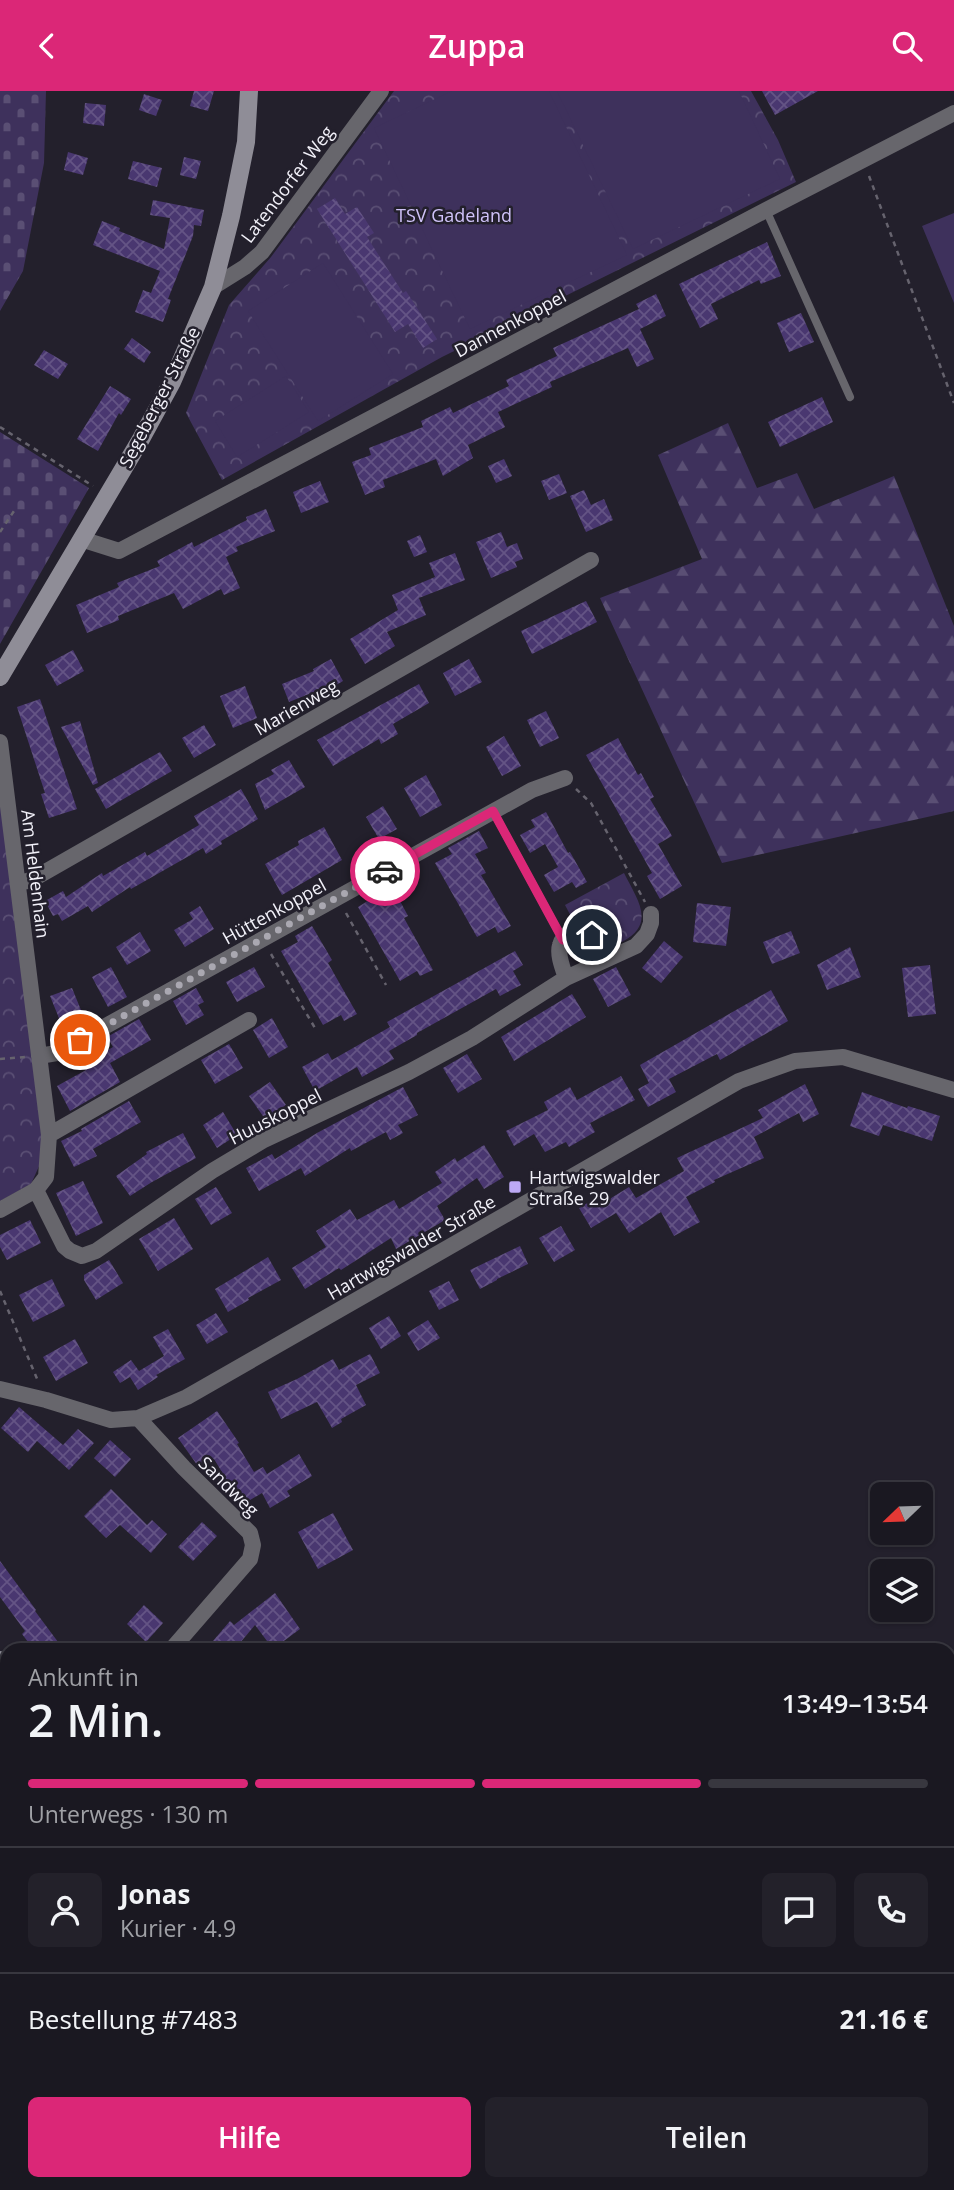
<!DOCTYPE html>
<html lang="de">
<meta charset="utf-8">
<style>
body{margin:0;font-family:"Open Sans",sans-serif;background:#23212a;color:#f1f3f6;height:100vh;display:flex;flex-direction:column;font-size:26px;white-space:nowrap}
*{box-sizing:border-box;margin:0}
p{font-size:23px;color:#9fa0a5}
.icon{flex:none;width:38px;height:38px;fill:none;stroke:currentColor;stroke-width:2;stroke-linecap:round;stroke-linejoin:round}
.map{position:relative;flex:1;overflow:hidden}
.side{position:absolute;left:0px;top:1552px;width:956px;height:548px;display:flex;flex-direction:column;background:#1a1821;border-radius:21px 21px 0 0;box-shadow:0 2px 5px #0004,0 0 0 2px #38373f}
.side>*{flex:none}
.needle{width:46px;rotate:247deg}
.controls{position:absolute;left:870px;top:1391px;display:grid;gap:14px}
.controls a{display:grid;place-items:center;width:63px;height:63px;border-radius:10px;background:#1a1821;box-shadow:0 2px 5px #0004,0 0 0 2px #38373f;font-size:35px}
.pin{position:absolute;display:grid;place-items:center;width:60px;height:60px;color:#fff;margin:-30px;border:4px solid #fff;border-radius:50%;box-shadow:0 2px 7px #0007}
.courier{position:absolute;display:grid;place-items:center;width:70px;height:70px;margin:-35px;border:5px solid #db2777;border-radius:50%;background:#fff;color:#222;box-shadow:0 2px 9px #0007}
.summary em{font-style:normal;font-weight:600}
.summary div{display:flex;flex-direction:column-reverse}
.summary{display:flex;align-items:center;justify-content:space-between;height:119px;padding:0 28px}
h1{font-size:46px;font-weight:600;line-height:52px}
.bar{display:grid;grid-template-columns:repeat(4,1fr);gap:10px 7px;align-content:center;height:84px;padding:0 28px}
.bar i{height:9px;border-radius:5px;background:#38373f}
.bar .active{background:#db2777}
.bar p{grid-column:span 4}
.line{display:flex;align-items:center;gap:18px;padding:0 28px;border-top:2px solid #38373f}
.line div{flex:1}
.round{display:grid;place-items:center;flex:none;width:74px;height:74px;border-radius:10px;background:#23212a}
.button{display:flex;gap:14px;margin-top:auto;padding:14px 28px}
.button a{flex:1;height:80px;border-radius:10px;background:#db2777;color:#fff;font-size:28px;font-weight:600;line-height:80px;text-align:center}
.button a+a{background:#23212a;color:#f1f3f6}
header{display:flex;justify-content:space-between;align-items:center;height:91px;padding:0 28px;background:#db2777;color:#fff;font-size:32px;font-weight:600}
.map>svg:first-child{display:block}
.built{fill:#2d283a}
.forest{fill:url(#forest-firs)}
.cemetery{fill:url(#cemetery-stones)}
.park{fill:url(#park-crowns)}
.pitch{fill:#3e315c}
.building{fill:url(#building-cross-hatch)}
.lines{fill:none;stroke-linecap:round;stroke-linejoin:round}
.path{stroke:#66636e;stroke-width:2.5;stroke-dasharray:5 5;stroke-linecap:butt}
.lane{stroke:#67666c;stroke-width:8}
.street{stroke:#67666c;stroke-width:16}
.secondary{stroke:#8f8d97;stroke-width:18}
.done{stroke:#aaa8b1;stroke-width:7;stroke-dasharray:0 12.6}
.route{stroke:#db2777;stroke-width:9}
.poi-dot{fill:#bda9f5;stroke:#23202c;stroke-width:2.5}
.labels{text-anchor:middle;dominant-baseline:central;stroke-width:5;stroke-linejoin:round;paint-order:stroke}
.street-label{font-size:18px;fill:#f2f1f9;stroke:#23202c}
.park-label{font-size:18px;fill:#d0c3f9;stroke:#23202c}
.poi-label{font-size:18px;fill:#f2f1f9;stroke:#23202c;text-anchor:start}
</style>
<header><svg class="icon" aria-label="back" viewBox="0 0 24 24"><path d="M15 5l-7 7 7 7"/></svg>Zuppa<svg class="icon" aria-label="search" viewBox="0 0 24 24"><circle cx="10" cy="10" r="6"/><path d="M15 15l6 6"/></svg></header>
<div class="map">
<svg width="954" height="2099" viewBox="0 0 954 2099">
<defs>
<pattern id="forest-firs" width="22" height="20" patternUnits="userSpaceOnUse" patternTransform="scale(1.75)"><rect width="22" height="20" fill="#3e315c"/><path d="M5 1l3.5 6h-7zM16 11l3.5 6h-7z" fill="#5a4f74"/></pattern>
<pattern id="cemetery-stones" width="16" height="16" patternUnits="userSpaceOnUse" patternTransform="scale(1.75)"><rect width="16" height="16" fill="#3e315c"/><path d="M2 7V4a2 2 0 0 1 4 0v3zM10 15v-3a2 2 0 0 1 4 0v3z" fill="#5a4f74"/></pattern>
<pattern id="park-crowns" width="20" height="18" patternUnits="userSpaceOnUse" patternTransform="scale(1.75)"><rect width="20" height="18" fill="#3e315c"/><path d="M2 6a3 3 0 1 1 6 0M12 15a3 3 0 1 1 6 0" fill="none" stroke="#5a4f74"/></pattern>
<pattern id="building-cross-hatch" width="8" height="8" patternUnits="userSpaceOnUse" patternTransform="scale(1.75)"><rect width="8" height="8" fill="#493770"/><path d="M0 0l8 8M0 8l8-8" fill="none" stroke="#645485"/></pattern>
</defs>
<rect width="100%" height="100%" fill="#23202c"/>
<path class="built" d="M954 2008V2099H796L806 2093H948L949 2011Z"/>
<path class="forest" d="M728 332 757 397 797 382 814 418 894 385 954 535V720L722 772 600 507 702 468 658 364Z"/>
<path class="cemetery" d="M0 0H46L44 72 23 180 0 220Z
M0 341 89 397 0 553Z"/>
<path class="park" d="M394 0H751L778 49 796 91 442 266 222 389 186 322 229 214 271 166Z
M0 685 42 1039 40 1073 31 1093 0 1110Z
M624 782C637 808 657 833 622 851L615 849 595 833 574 831 565 814Z"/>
<path class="pitch" d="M452 0H549L627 164 470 238 374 37Z
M557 0H739L780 88 633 158Z
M954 122V212L922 135Z
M323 172 393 283 318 330 248 220Z
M286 285 309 321 237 366 215 330Z"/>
<path class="building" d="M194 0H214L208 20 190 15Z
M762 0H818L775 24Z
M144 3 162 9 156 25 139 19Z
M85 12 106 14 104 35 83 32Z
M68 61 88 67 83 84 64 79Z
M184 66 201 70 196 88 180 84Z
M133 70 162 77 157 96 128 88Z
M335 107 345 123 357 116 374 142 367 146 403 202 406 200 437 248 423 257 408 233 395 241 317 118Z
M153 109 204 119 201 135 194 134 193 145 168 208 171 209 163 231 135 221 143 199 151 202 160 180 93 154 102 130 120 137 119 140 164 158 170 127 150 124Z
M767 151 781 185 761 193 759 189 711 213 718 228 700 237 679 193Z
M656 203 666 225 640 238 654 268 637 276 628 257 550 291 552 296 498 321 505 336 468 354 473 367 443 385 436 368 383 389 385 396 365 404 352 371 371 364 369 357 423 336 421 330 450 316 453 322 509 295 506 289 557 265 553 257 639 218 636 213Z
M801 222 814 251 789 261 777 232Z
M132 247 151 261 144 272 124 258Z
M44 259 68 273 58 288 34 274Z
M110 295 131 308 121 324 119 322 98 360 77 348Z
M822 306 833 331 780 356 768 331Z
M504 368 512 385 496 392 488 375Z
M559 383 567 402 549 409 541 390Z
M320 390 329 411 301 422 293 401Z
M584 399 591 414 604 408 613 429 586 441 570 405Z
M266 418 275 440 236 456 238 460 226 466 240 497 224 504 221 498 183 518 174 502 118 525 119 529 87 542 76 514 119 496 117 492 160 475 157 470 192 451 194 456 247 429 246 426Z
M501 441 507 456 517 452 523 468 515 471 517 476 491 487 476 451Z
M420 444 427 461 414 466 407 450Z
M455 462 465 489 419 507 426 524 387 541 395 555 365 573 350 548 398 519 392 504 435 486 429 472Z
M586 510 597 531 532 563 521 540Z
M73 559 84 580 57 595 45 574Z
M331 568 343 590 326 600 324 597 289 611 282 593 314 580 313 578Z
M469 568 482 591 455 605 443 582Z
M419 593 429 612 393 633 398 643 381 653 379 648 333 675 317 649Z
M245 595 257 627 233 637 220 605Z
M40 608 77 718 49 727 41 703 45 702 17 616Z
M546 620 559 647 540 656 527 629Z
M80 630 98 692 93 694 61 636Z
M204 634 216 654 194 667 182 647Z
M504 645 521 675 502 685 486 656Z
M618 647 638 684 641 682 654 706 650 708 672 745 658 753 682 795 660 808 647 785 652 782 586 664Z
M160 661 172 680 106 718 95 698Z
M289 669 305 696 265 719 255 693 274 683 271 679Z
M426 684 442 714 420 726 404 697Z
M241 698 258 728 221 750 222 753 206 763 203 757 131 798 130 796 92 821 88 815 62 830 58 823 53 825 45 810 63 800 66 806 102 782 103 785 145 761 147 765 199 734 194 725Z
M383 715 397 738 379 748 366 726Z
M546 721 568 762 570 761 587 791 576 797 572 791 554 801 544 784 558 776 545 753 530 762 520 744 535 736 531 729Z
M324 736 342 769 282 804 265 773 299 754 298 750Z
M479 740 488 757 475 763 486 782 481 784 511 835 498 842 495 836 477 846 435 772 452 763 448 757Z
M390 791 408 825 404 827 433 879 420 885 417 880 400 890 358 816 374 806 371 801Z
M697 812 731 816 726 855 693 851Z
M200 815 214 838 185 856 174 839 193 828 189 822Z
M312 835 332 869 328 872 357 923 344 930 341 924 323 934 281 860 298 851 295 845Z
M791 840 800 862 772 873 763 851Z
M140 841 151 860 127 874 116 856Z
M664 850 683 866 661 892 642 877Z
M850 856 861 886 827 899 817 874Z
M515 860 523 874 513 880 521 894 500 905 496 898 417 942V944L389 960 394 968 362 986 357 976 315 1000 302 976 328 962 332 969 390 936 387 931Z
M930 874 936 923 908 926 902 877Z
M111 876 127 906 108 916 92 886Z
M254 876 265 896 237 911 226 891Z
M616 876 631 904 608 916 593 888Z
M72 897 83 924 61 932 50 905Z
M196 897 204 911 198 914 204 924 186 934 173 910Z
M771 899 788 930 720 969 717 963 669 988 676 1001 648 1016 638 998 649 992 640 974Z
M572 903 586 926 514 970 501 946Z
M272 927 288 956 269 967 253 939Z
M139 928 151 949 110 972 120 991 70 1020 57 995 86 979 83 973 113 956 107 946Z
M229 953 243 977 215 993 201 969Z
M467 963 482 988 458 1002 443 977Z
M621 985 635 1009 590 1032 595 1041 569 1056 566 1051 545 1061 534 1043 514 1055 506 1040 548 1019 544 1011 570 996 577 1009Z
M270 991 286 1014 265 1028 249 1005Z
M805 993 819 1023 803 1031 799 1022 754 1046 764 1067 714 1089 715 1091 686 1106 700 1131 674 1145 661 1121 629 1142 616 1122 591 1137 579 1117 596 1107 600 1114 629 1096 636 1107 684 1080 677 1067 763 1027 758 1019Z
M403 996 418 1024 398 1034 403 1042 390 1049 386 1041 351 1060 350 1057 305 1085 301 1077 259 1100 246 1077 272 1063 275 1068 317 1042Z
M862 1001 907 1017 908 1015 940 1025 932 1050 883 1034 879 1045 850 1035Z
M129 1010 141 1031 93 1058 97 1065 74 1076 61 1050 82 1040 81 1038Z
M223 1021 237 1044 217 1057 203 1034Z
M183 1042 196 1067 152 1091 130 1105 116 1085 147 1063 146 1061Z
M484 1054 504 1086 484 1098 477 1087 437 1115 445 1129 396 1158 391 1147 341 1179 339 1177 305 1198 292 1177 326 1156 316 1140 350 1118 357 1129 394 1109 399 1118 442 1092 435 1081 455 1067 457 1071Z
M83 1090 103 1132 76 1145 56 1102Z
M216 1096 232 1122 211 1134 195 1108Z
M174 1127 193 1158 158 1180 139 1148Z
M30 1129 41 1152 7 1169 0 1156V1144Z
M561 1135 575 1159 554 1171 539 1147Z
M520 1155 528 1173 497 1188V1189L480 1198 470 1179Z
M268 1166 281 1189 248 1207 249 1209 228 1221 215 1198Z
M109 1169 123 1192 96 1209 84 1189V1184Z
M52 1188 65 1215 33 1231 19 1204Z
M449 1190 459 1209 439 1219 429 1200Z
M216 1222 228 1241 207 1253 196 1234Z
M389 1225 401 1245 381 1258 369 1237Z
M428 1229 440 1247 418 1260 407 1242Z
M168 1238 185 1268 156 1284 158 1286 138 1299 130 1286 120 1292 113 1281 131 1269 139 1280 164 1265 153 1246Z
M75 1248 88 1272 56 1290 43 1266Z
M370 1263 380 1282 356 1294 366 1314 341 1328 342 1331 332 1337 317 1311 281 1328 268 1301 297 1288 333 1268 339 1279Z
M19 1316 63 1354 78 1338 94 1352 69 1379 37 1350 28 1361 1 1337Z
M217 1320 239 1352 237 1353 254 1381 263 1376 267 1383 299 1363 312 1385 287 1400 290 1405 270 1417 262 1402 245 1412 240 1404 237 1406 214 1368 200 1378 178 1347Z
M110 1349 131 1368 115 1386 94 1367Z
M111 1398 147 1434 152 1429 167 1443 151 1462 120 1434 106 1447 84 1425Z
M333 1422 353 1459 318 1478 298 1441Z
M202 1431 217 1445 193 1470 178 1456Z
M0 1470 36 1519 35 1520 64 1559H34L22 1543 25 1540 0 1506Z
M275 1502 300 1538 273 1558 255 1534 234 1559H224L213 1550 230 1530 234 1534Z
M144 1514 163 1532 146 1551 127 1533Z"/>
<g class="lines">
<path class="path" d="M869 85 954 312
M0 336 93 395
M0 441 14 420
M576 698 591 712 645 811
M346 822 386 894
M271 863 315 937
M0 968 25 966
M0 1200 38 1290"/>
<path class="lane" d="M766 119 850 306
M493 720 563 849"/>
<path class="street" d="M213 196 245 176 262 161 381 0
M81 448 119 460 766 119 954 22
M0 651 49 1044 46 1086 36 1099 0 1119
M18 793 33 788 591 469
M566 887C563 878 557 864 560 854 561 849 566 843 570 841 589 830 599 853 604 868
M39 965 57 962 532 699 565 687
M49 1044 249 929
M36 1099 64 1155 70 1160 82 1165 96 1160 212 1080 264 1049 409 981 472 947 566 887 636 855 647 843 651 832V823
M0 1298 46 1309 111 1329 138 1327 187 1306 739 990 795 970 843 966 954 999
M138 1327 184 1377 250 1442 253 1454 250 1468 171 1559
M0 2041 7 2040"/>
<path class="secondary" d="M0 586 141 348 172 291 213 196 231 125 246 51 249 0
M0 1569 7 1582
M259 2093 262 2099"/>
</g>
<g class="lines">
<path class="done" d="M80 949 385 780"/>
<path class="route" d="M385 780 493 720 563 849C571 836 580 836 592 844"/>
</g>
<rect class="poi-dot" x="508" y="1089" width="14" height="14" rx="3.5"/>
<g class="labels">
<g class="street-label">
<text transform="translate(287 93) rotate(-53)">Latendorfer Weg</text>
<text transform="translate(510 232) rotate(-28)">Dannenkoppel</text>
<text transform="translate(159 306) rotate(-63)">Segeberger Straße</text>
<text transform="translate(296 616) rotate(-30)">Marienweg</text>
<text transform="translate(36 783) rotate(83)">Am Heldenhain</text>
<text transform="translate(274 820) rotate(-29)">Hüttenkoppel</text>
<text transform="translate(275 1025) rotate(-27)">Huuskoppel</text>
<text transform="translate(411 1156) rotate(-30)">Hartwigswalder Straße</text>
<text transform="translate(229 1395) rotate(45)">Sandweg</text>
</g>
<g class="park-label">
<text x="454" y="124">TSV Gadeland</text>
</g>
<g class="poi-label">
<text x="529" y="1086">Hartwigswalder<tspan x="529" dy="21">Straße 29</tspan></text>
</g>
</g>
</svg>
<div class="controls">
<a><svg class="needle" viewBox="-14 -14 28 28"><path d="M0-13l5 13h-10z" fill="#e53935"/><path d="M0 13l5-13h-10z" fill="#9fa0a5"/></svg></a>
<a><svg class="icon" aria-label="layers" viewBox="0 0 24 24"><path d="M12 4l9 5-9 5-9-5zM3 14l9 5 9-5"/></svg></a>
</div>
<div class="pin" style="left:80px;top:949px;background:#ea580c"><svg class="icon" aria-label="bag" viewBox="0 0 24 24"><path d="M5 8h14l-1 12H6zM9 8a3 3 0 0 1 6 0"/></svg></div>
<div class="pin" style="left:592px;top:844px;background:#1f2937"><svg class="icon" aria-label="home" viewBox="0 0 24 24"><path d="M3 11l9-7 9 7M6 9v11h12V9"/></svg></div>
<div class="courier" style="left:385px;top:780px"><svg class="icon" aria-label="car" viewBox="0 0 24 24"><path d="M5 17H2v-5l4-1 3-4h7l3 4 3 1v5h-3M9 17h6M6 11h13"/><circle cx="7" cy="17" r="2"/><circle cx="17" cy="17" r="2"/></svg></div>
<section class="side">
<div class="summary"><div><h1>2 Min.</h1><p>Ankunft in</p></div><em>13:49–13:54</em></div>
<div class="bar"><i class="active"></i><i class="active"></i><i class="active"></i><i></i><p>Unterwegs · 130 m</p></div>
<div class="line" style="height:126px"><a class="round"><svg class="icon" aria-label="person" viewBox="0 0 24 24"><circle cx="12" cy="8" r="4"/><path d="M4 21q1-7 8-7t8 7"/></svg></a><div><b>Jonas</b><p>Kurier · 4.9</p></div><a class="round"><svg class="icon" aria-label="chat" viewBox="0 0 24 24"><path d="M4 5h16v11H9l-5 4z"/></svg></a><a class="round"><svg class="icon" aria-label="phone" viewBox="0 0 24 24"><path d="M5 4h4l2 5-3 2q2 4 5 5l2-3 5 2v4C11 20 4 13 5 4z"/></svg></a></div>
<div class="line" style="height:91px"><div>Bestellung #7483</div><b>21.16 €</b></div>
<div class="button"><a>Hilfe</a><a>Teilen</a></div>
</section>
</div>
